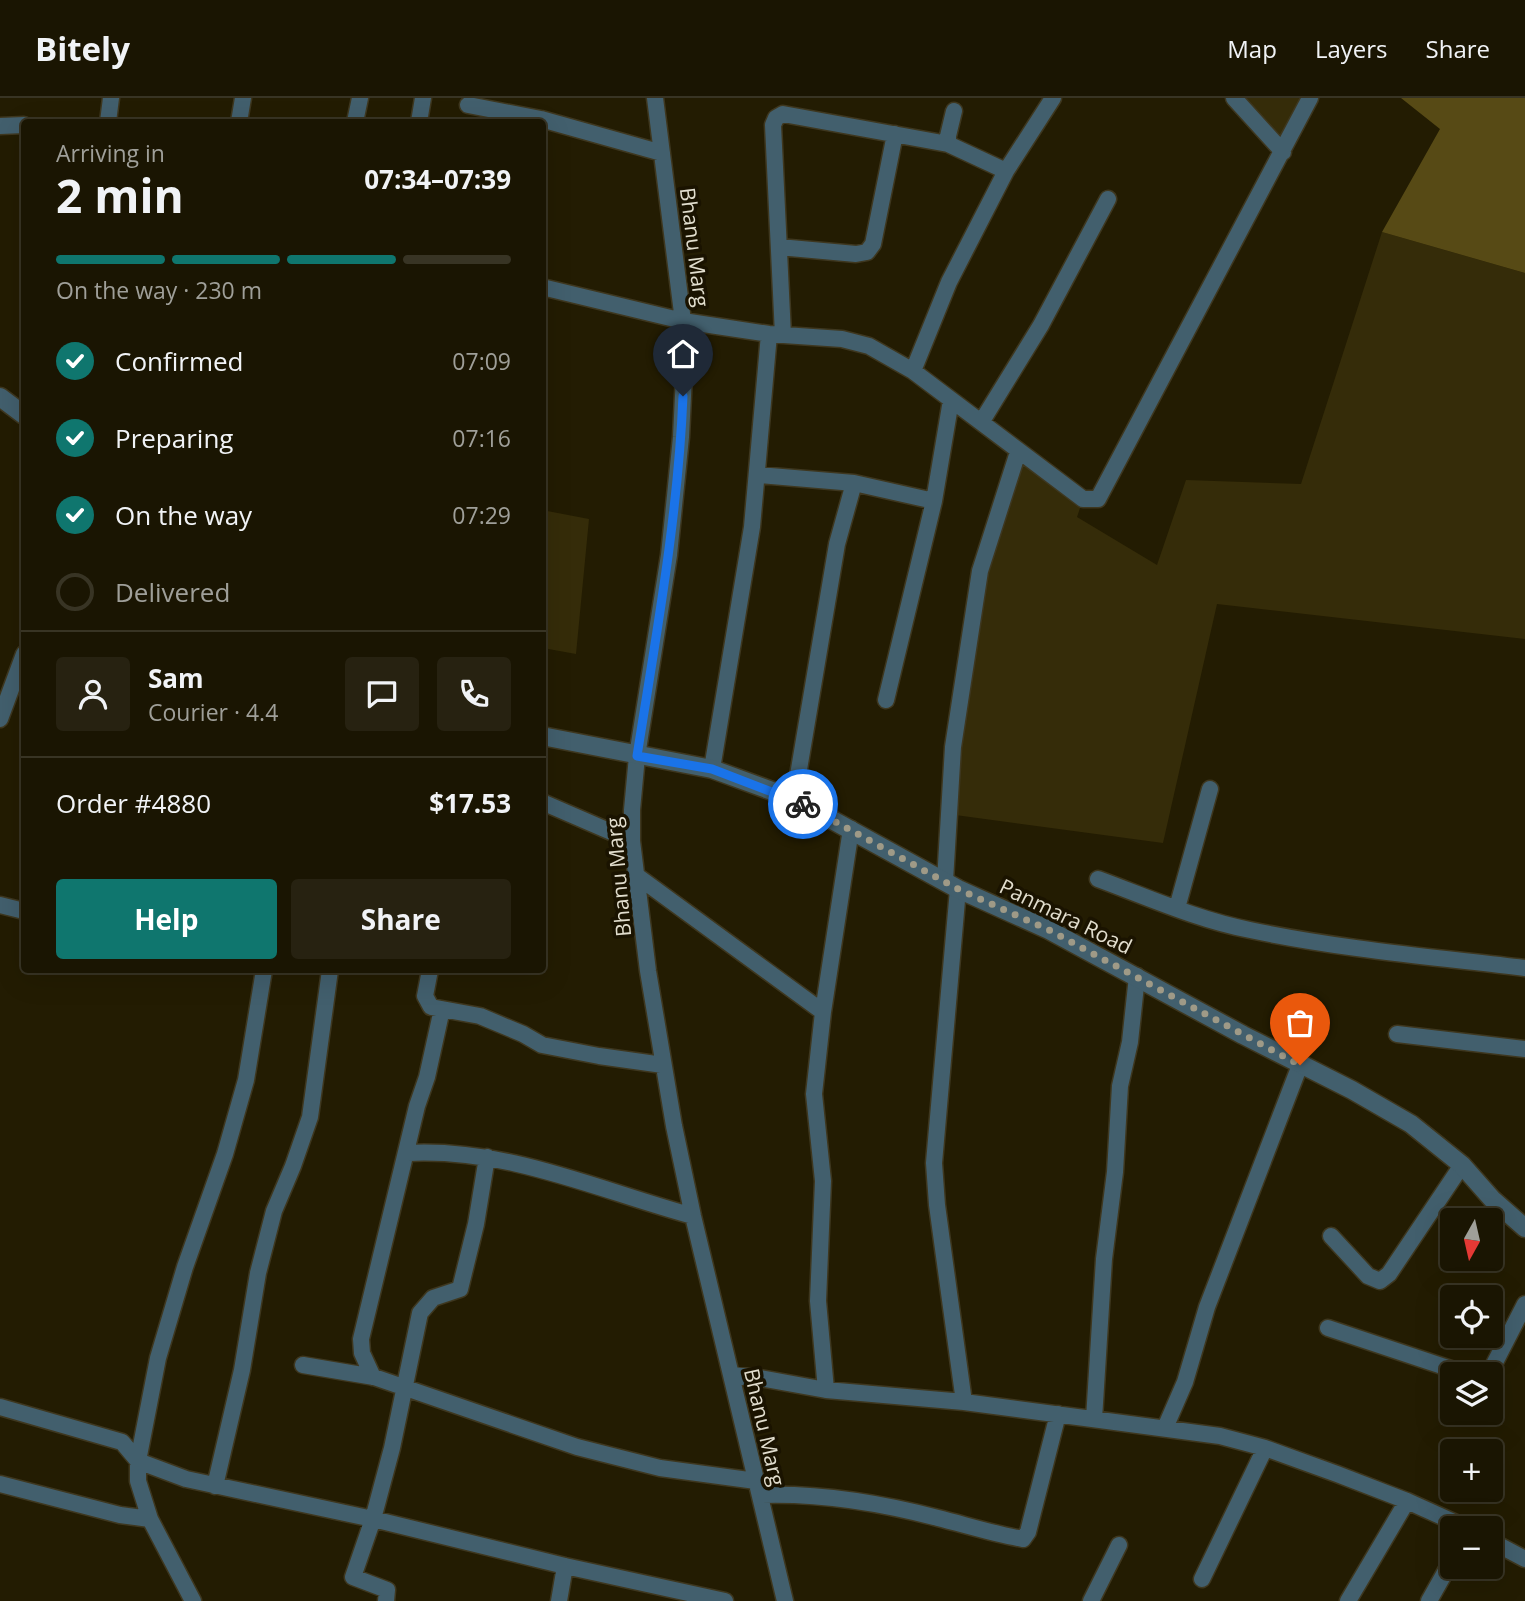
<!DOCTYPE html>
<meta charset="utf-8">
<style>
body{margin:0;font-family:"Open Sans",sans-serif;background:#272211;color:#f1f3f6;height:100vh;display:flex;flex-direction:column;font-size:26px;white-space:nowrap}
*{box-sizing:border-box;margin:0}
p{font-size:23px;color:#9f9f99}
.icon{flex:none;width:38px;height:38px;fill:none;stroke:currentColor;stroke-width:2;stroke-linecap:round;stroke-linejoin:round}
.map{position:relative;flex:1;overflow:hidden}
.panel{position:absolute;left:21px;top:21px;width:525px;height:854px;display:flex;flex-direction:column;background:#1a1502;border-radius:7px;box-shadow:0 7px 28px #0002,0 0 0 2px #383424}
.panel>*{flex:none}
.needle{width:46px;rotate:188deg}
.tools{position:absolute;left:1440px;top:1110px;display:grid;gap:14px}
.tools a{display:grid;place-items:center;width:63px;height:63px;border-radius:7px;background:#1a1502;box-shadow:0 7px 28px #0002,0 0 0 2px #383424;font-size:35px}
.pin{position:absolute;display:grid;place-items:center;width:60px;height:60px;color:#fff;margin:-72px -30px;border-radius:50% 50% 50% 0;rotate:-45deg;box-shadow:0 0 7px #0007}
.pin .icon{rotate:45deg}
.courier{position:absolute;display:grid;place-items:center;width:70px;height:70px;margin:-35px;border:5px solid #1a73e8;border-radius:50%;background:#fff;color:#222;box-shadow:0 2px 9px #0007}
.summary em{font-style:normal;font-weight:700}
.summary div{display:flex;flex-direction:column-reverse}
.summary{display:flex;align-items:center;justify-content:space-between;height:119px;padding:0 35px}
h1{font-size:46px;font-weight:700;line-height:52px}
.bar{display:grid;grid-template-columns:repeat(4,1fr);gap:10px 7px;align-content:center;height:84px;padding:0 35px}
.bar i{height:9px;border-radius:5px;background:#383424}
.bar .current{background:#0f766e}
.bar p{grid-column:span 4}
.line{display:flex;align-items:center;gap:18px;padding:0 35px;border-top:2px solid #383424}
.line div{flex:1}
.round{display:grid;place-items:center;flex:none;width:74px;height:74px;border-radius:7px;background:#272211}
ol{padding:0 35px;list-style:none}
li{display:flex;align-items:center;gap:21px;height:77px}
li p{margin-inline-start:auto}
li .icon{padding:7px;border-radius:50%;background:#0f766e;color:#fff;stroke-width:4}
li:last-child{color:#9f9f99}
li i{width:38px;height:38px;border:4px solid #383424;border-radius:50%}
.primary-button{display:flex;gap:14px;margin-top:auto;padding:14px 35px}
.primary-button a{flex:1;height:80px;border-radius:7px;background:#0f766e;color:#fff;font-size:28px;font-weight:700;line-height:80px;text-align:center}
.primary-button a+a{background:#272211;color:#f1f3f6}
header{display:flex;align-items:center;gap:42px;box-sizing:border-box;height:98px;padding:0 35px;background:#1a1502;border-bottom:2px solid #383424}
header strong{font-size:33px}
nav{display:flex;gap:38px;margin-inline-start:auto;font-size:24px}
.map>svg:first-child{display:block}
.green{fill:#352c09}
.forest{fill:#574a15}
.lines{fill:none;stroke-linecap:round;stroke-linejoin:round}
.minor-casing{stroke:#3e371f;stroke-width:19}
.tertiary-casing{stroke:#3e371f;stroke-width:21}
.minor{stroke:#425f6d;stroke-width:16}
.tertiary{stroke:#425f6d;stroke-width:18}
.done{stroke:#9f9a87;stroke-width:7;stroke-dasharray:0 12.6}
.route{stroke:#1a73e8;stroke-width:9}
.labels{text-anchor:middle;dominant-baseline:central;stroke-width:7;stroke-linejoin:round;paint-order:stroke}
.street-label{font-size:21px;fill:#e2dece;stroke:#1a1300}
</style>
<header>
<strong>Bitely</strong>
<nav><a>Map</a><a>Layers</a><a>Share</a></nav>
</header>
<div class="map">
<svg width="1525" height="1503" viewBox="0 0 1525 1503">
<rect width="100%" height="100%" fill="#231c02"/>
<path class="green" d="M1234 0H1310L1283 54Z
M1382 134 1525 175V541L1217 506 1163 745 948 716 980 473 1018 354 1083 401 1077 419 1157 467 1186 382 1301 386Z
M542 412 589 421 576 556 543 550Z"/>
<path class="forest" d="M1401 0H1525V175L1382 134 1440 31Z"/>
<g class="lines">
<defs>
<path id="minor" d="M655 0 683 223 684 277 681 339 669 457 637 658 632 712V743L648 873 674 1028 693 1118 785 1503
M1234 0 1283 54
M468 7 541 21 662 55
M954 13 948 38V46L1006 73
M108 24 111 0
M239 24 243 0
M355 24 360 0
M419 24 423 0
M0 28 24 27
M779 149 856 156 867 154 873 146 895 36
M542 189 683 223 769 236 842 241 869 248 913 273 1083 401H1098L1310 0
M783 237 773 27 776 20 783 16 948 46
M913 273 949 184 1006 73 1053 0
M982 323 1041 227 1108 101
M758 377 854 385 934 403
M886 602 934 403 951 302
M0 621 24 556
M712 671 752 429 769 236
M794 701 837 446 854 385
M542 704 632 743
M637 778 823 914
M1098 781C1147 799 1198 822 1250 832 1340 851 1433 859 1525 870
M945 783 953 649 980 473 1018 354
M958 791 934 1065 937 1107 964 1304
M0 807 24 813
M1177 810 1210 691
M430 872 425 898 431 909 480 918 523 936 542 947 599 958 663 967
M1397 936 1525 951
M408 1055C508 1050 598 1092 693 1118
M1331 1138 1368 1178 1380 1183 1389 1176 1462 1067
M1328 1230 1466 1276
M303 1267 374 1279 577 1349 660 1370 756 1383
M1489 1276 1525 1206
M732 1277 760 1280 826 1292 964 1304 1220 1338 1265 1350 1337 1376 1407 1403 1467 1430
M373 1279 362 1255 361 1241 417 1008 427 979 442 911
M826 1292 818 1203 823 1083 814 996 823 914 851 731
M0 1309 122 1344 138 1363 186 1381 373 1421 565 1468 725 1503
M1094 1321 1104 1161 1115 1074 1120 988 1130 944 1137 878
M1165 1330 1185 1284 1207 1209 1300 967
M0 1386 120 1417 150 1421
M215 1388 242 1272 258 1175 274 1113 293 1068 310 1019 330 872
M760 1397C819 1395 881 1405 938 1420 966 1427 994 1436 1023 1441L1028 1434 1058 1316
M1491 1443 1525 1461
M1202 1481 1265 1350
M193 1503 150 1421 138 1383V1363L158 1260 185 1169 225 1056 246 982 264 872
M386 1503 387 1492 353 1479 373 1421 392 1350 420 1215 433 1200 460 1191 476 1126 487 1059
M559 1503 565 1468
M1091 1503 1119 1447
M1348 1503 1407 1403
M1429 1503 1452 1462"/>
<path id="tertiary" d="M0 299 24 317
M542 638 712 671 794 701 958 791 1049 832 1243 937 1352 992 1411 1026 1462 1067 1492 1101 1525 1130"/>
</defs>
<use href="#minor" class="minor-casing"/>
<use href="#tertiary" class="tertiary-casing"/>
<use href="#minor" class="minor"/>
<use href="#tertiary" class="tertiary"/>
</g>
<g class="lines">
<path class="done" d="M803 706 958 791 1049 832 1300 967"/>
<path class="route" d="M683 298C678 419 656 538 637 658L712 671 803 706"/>
</g>
<g class="labels">
<g class="street-label">
<text transform="translate(695 149) rotate(83)">Bhanu Marg</text>
<text transform="translate(618 779) rotate(-95)">Bhanu Marg</text>
<text transform="translate(1066 818) rotate(26)">Panmara Road</text>
<text transform="translate(765 1329) rotate(77)">Bhanu Marg</text>
</g>
</g>
</svg>
<div class="tools">
<a><svg class="needle" viewBox="-14 -14 28 28"><path d="M0-13l5 13h-10z" fill="#e53935"/><path d="M0 13l5-13h-10z" fill="#9f9f99"/></svg></a>
<a><svg class="icon" aria-label="locate" viewBox="0 0 24 24"><circle cx="12" cy="12" r="6"/><path d="M12 2v4M12 18v4M2 12h4M18 12h4"/></svg></a>
<a><svg class="icon" aria-label="layers" viewBox="0 0 24 24"><path d="M12 4l9 5-9 5-9-5zM3 14l9 5 9-5"/></svg></a>
<a>+</a>
<a>−</a>
</div>
<div class="pin" style="left:1300px;top:967px;background:#ea580c"><svg class="icon" aria-label="bag" viewBox="0 0 24 24"><path d="M5 8h14l-1 12H6zM9 8a3 3 0 0 1 6 0"/></svg></div>
<div class="pin" style="left:683px;top:298px;background:#1f2937"><svg class="icon" aria-label="home" viewBox="0 0 24 24"><path d="M3 11l9-7 9 7M6 9v11h12V9"/></svg></div>
<div class="courier" style="left:803px;top:706px"><svg class="icon" aria-label="bike" viewBox="0 0 24 24"><circle cx="6" cy="16" r="4"/><circle cx="18" cy="16" r="4"/><path d="M6 16l4-8h5l3 8M10 8l3 8H6M13 5h3"/></svg></div>
<section class="panel">
<div class="summary"><div><h1>2 min</h1><p>Arriving in</p></div><em>07:34–07:39</em></div>
<div class="bar"><i class="current"></i><i class="current"></i><i class="current"></i><i></i><p>On the way · 230 m</p></div>
<ol>
<li><svg class="icon" aria-label="check" viewBox="0 0 24 24"><path d="M5 12l5 5 9-10"/></svg>Confirmed<p>07:09</p></li>
<li><svg class="icon" aria-label="check" viewBox="0 0 24 24"><path d="M5 12l5 5 9-10"/></svg>Preparing<p>07:16</p></li>
<li><svg class="icon" aria-label="check" viewBox="0 0 24 24"><path d="M5 12l5 5 9-10"/></svg>On the way<p>07:29</p></li>
<li><i></i>Delivered</li>
</ol>
<div class="line" style="height:126px"><a class="round"><svg class="icon" aria-label="person" viewBox="0 0 24 24"><circle cx="12" cy="8" r="4"/><path d="M4 21q1-7 8-7t8 7"/></svg></a><div><b>Sam</b><p>Courier · 4.4</p></div><a class="round"><svg class="icon" aria-label="chat" viewBox="0 0 24 24"><path d="M4 5h16v11H9l-5 4z"/></svg></a><a class="round"><svg class="icon" aria-label="phone" viewBox="0 0 24 24"><path d="M5 4h4l2 5-3 2q2 4 5 5l2-3 5 2v4C11 20 4 13 5 4z"/></svg></a></div>
<div class="line" style="height:91px"><div>Order #4880</div><b>$17.53</b></div>
<div class="primary-button"><a>Help</a><a>Share</a></div>
</section>
</div>
